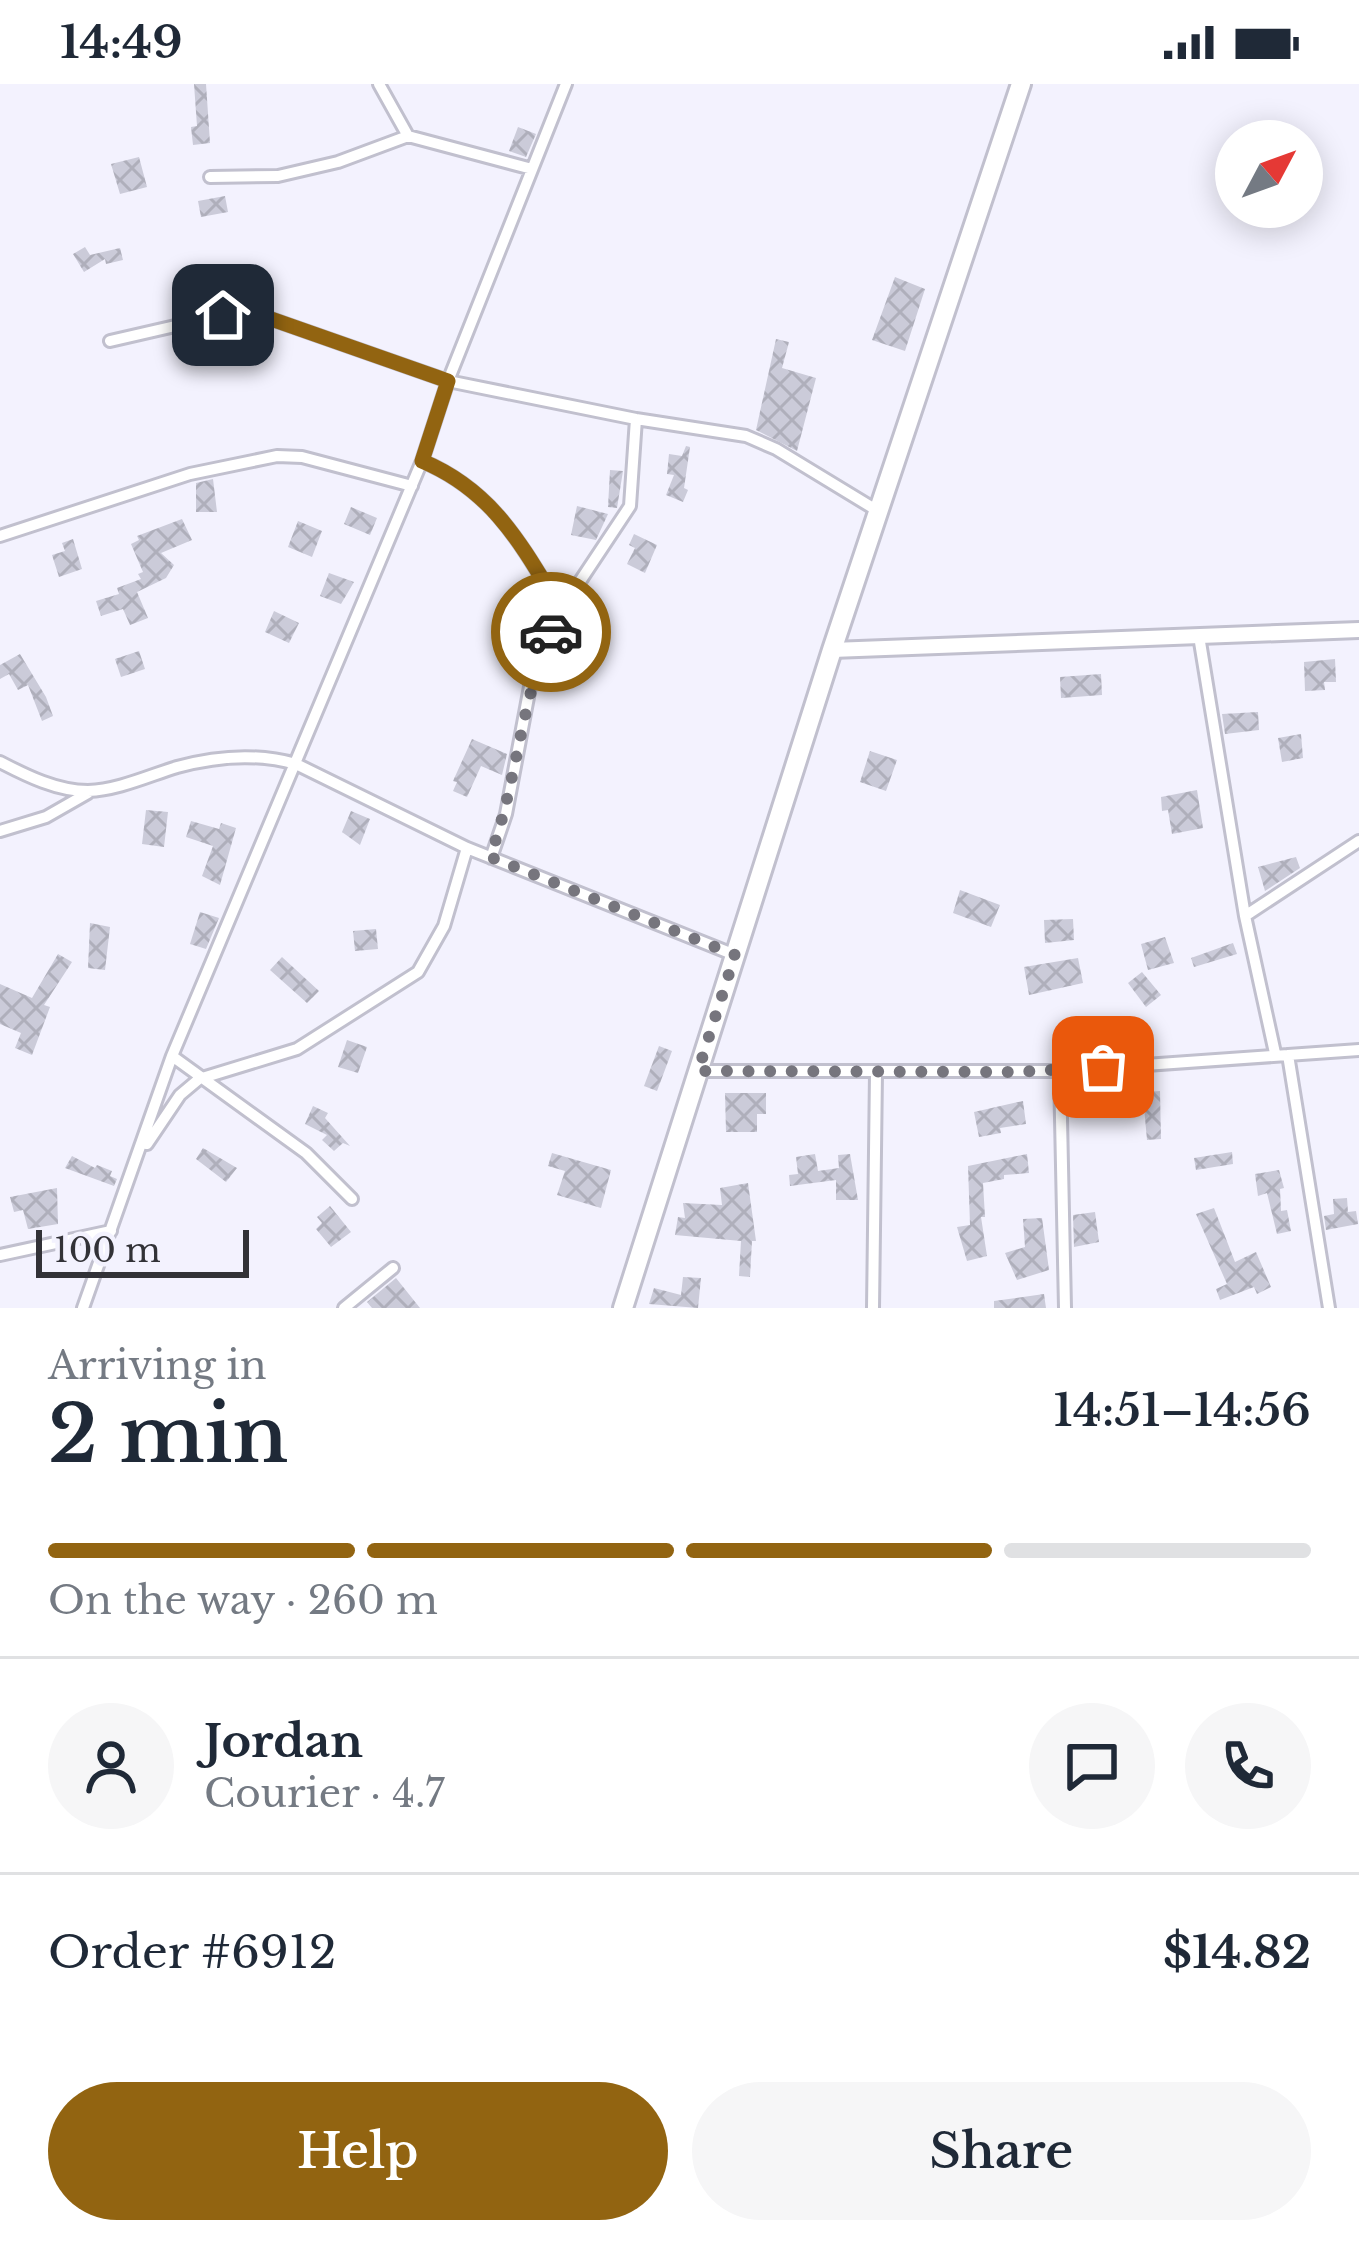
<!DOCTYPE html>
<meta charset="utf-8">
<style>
body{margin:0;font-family:"Libre Baskerville",serif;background:#f6f6f7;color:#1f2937;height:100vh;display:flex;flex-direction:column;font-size:45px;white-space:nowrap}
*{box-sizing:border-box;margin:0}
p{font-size:39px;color:#747a83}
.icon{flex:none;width:66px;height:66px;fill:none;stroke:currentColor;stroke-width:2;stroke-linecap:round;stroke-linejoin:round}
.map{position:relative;height:1224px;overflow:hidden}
.details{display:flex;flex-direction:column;background:#fff;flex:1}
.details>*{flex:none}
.needle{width:78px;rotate:49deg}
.buttons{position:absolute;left:1215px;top:36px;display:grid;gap:24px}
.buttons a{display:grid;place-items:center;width:108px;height:108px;border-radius:50%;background:#fff;box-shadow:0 6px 30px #0003;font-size:60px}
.scale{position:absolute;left:36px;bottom:30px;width:213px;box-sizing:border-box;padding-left:12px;border:6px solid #323237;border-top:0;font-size:33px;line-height:42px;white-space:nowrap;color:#323237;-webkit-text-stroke:9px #f3f2fe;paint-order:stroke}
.pin{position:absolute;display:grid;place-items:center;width:102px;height:102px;color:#fff;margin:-51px;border-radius:24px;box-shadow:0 6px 18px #0006}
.courier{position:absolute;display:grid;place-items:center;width:120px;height:120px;margin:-60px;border:9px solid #926411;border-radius:50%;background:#fff;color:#222;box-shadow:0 3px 15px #0007}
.headline em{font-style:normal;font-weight:600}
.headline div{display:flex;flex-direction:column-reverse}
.headline{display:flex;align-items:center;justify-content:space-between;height:204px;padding:0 48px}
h1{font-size:78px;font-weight:600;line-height:90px}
.bar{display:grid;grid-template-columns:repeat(4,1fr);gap:18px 12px;align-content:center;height:144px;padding:0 48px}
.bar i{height:15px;border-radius:9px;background:#e0e1e3}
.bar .selected{background:#926411}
.bar p{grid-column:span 4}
.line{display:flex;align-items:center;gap:30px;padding:0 48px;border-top:3px solid #e0e1e3}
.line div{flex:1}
.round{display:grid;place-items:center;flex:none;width:126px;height:126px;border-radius:63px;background:#f6f6f7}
.action{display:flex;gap:24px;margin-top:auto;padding:24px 48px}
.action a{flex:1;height:138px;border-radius:72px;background:#926411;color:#fff;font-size:48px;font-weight:600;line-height:138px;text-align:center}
.action a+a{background:#f6f6f7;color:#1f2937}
.status{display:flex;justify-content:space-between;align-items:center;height:84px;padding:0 60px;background:#fff;direction:ltr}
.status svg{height:33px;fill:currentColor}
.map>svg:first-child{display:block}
.building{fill:url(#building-cross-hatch)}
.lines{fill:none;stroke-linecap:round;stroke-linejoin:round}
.minor-casing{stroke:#c1c0ce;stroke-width:16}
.tertiary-casing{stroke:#c1c0ce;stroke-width:20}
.primary-casing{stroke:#c1c0ce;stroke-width:24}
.minor{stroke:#fff;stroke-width:10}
.tertiary{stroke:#fff;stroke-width:14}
.primary{stroke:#fff;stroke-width:18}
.done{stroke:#76757d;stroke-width:12;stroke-dasharray:0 21.6}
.route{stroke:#926411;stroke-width:15}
</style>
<div class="status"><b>14:49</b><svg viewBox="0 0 49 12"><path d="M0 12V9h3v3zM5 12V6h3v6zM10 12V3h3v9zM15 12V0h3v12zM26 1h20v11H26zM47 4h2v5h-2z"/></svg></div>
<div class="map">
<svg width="1359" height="1224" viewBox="0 0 1359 1224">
<defs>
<pattern id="building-cross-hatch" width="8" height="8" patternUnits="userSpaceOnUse" patternTransform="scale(3)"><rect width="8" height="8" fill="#cbcbd9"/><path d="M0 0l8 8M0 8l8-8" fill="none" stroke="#afafbb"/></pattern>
</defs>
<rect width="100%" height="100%" fill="#f3f2fe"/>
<path class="building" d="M194 0H206L210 59 193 61 191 43 197 42Z
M518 43 536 50 526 73 509 67Z
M139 73 147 103 120 110 111 80Z
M225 112 228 128 201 133 198 117Z
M85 163 90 171 120 164 123 176 106 180 105 175 84 188 73 170Z
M895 193 925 205 905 267 872 256Z
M776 255 789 258 782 284 816 294 797 367 756 346Z
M686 362 690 363 684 404 688 406 683 418 666 411 674 391 667 390 669 370 682 372Z
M610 386 623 387 617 424 608 423Z
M213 395 217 428H196V399Z
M577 422 608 430 596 456 571 451Z
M351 423 377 434 370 451 344 440Z
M182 435 192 456 161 469 174 481 166 494 137 508 148 534 130 541 123 525 101 532 96 517 119 510 117 504 141 495 138 490 143 488 131 460 139 456 137 452Z
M298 437 322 447 312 473 288 463Z
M634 450 657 461 645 489 627 480 635 464 629 461Z
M73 455 82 485 59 493 52 471 65 467 62 459Z
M329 489 354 498 341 520 320 512Z
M516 522 524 551 504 556 496 527Z
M274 527 299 539 289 559 265 548Z
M572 527 592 532 588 549 583 548 576 576 554 570Z
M139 567 145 585 121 593 115 575Z
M20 570 46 613 53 632 42 637 28 601 18 606 9 590 0 595V581Z
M1335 575 1336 598H1324L1325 606 1305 607 1304 578Z
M1101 590 1102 611 1061 614 1060 593Z
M1258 628 1259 646 1225 650 1222 630Z
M1301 650 1303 674 1282 678 1278 654Z
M472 655 507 670 502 691 481 682 467 713 453 707 457 698 453 697Z
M870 667 897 676 886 707 860 698Z
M1197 706 1203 744 1172 750 1168 726 1162 727 1161 713Z
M146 726 168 728 164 763 142 760Z
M351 727 370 735 360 761 342 748Z
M191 737 219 745 221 739 236 744 220 801 202 792 213 762 186 753Z
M1296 773 1300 784 1265 807 1258 783Z
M960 806 1000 821 991 843 953 829Z
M200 828 219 834 206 865 190 860Z
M1073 835 1074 856 1045 859 1044 836Z
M90 839 110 843 105 886 88 884Z
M376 845 378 865 355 867 353 847Z
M1165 853 1174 879 1148 886 1141 860Z
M1233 859 1237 870 1194 883 1191 874Z
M58 870 72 878 44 921 50 923 32 971 15 964 21 949 0 940V900L32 914Z
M282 873 319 907 307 919 270 886Z
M1078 874 1083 899 1029 911 1024 883Z
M1142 888 1161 911 1146 923 1128 899Z
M347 956 367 963 358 989 338 983Z
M659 962 672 967 657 1007 644 1002Z
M1135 1005 1136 1009 1160 1007 1161 1055 1147 1056 1144 1023 1117 1024V1006Z
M725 1009H766V1030H757V1048H726Z
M1023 1017 1026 1040 1000 1044 1001 1049 979 1053 974 1028Z
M313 1022 328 1029 325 1034 350 1062 343 1059 334 1067 322 1056 327 1051 305 1040Z
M203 1064 237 1084 226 1098 196 1075Z
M1232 1068 1233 1080 1196 1086 1194 1074Z
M552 1069 611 1086 601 1124 557 1111 565 1087 548 1082Z
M815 1070 818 1087 839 1084 838 1071 850 1070 858 1116H836V1096L790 1102 789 1091 798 1090 796 1073Z
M1027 1070 1029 1089 1004 1091V1095L983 1099 985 1133H981L987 1172 967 1177 957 1143 970 1141 968 1082Z
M72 1072 95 1084 97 1081 112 1087 110 1092 117 1095 114 1102 65 1084Z
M1279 1086 1284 1104 1280 1105 1281 1127 1287 1126 1291 1147 1277 1150 1267 1109 1258 1112 1255 1090Z
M748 1099 756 1157H752L750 1193 739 1192 741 1157 675 1151 678 1133 685 1134 683 1119 722 1121 720 1104Z
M57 1104 58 1140 28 1145 23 1126 14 1128 10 1113Z
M1347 1114 1348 1128 1356 1127 1358 1140 1326 1146 1324 1132 1334 1130 1333 1115Z
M330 1122 351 1148 331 1163 316 1145 322 1139 317 1133Z
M1214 1124 1235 1178 1256 1168 1271 1203 1257 1210 1254 1203 1220 1216 1216 1205 1227 1200 1196 1130Z
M1095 1128 1099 1158 1074 1163 1073 1131Z
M1042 1134 1049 1186 1017 1196 1005 1169 1025 1163 1023 1135Z
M683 1193 701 1194 698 1224 649 1220 654 1204 681 1211Z
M396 1194 420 1224H372L367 1218Z
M1044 1210 1046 1224H994V1217Z"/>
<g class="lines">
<defs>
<path id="minor" d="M379 0 408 52 532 85
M210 93 278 92 338 78 408 52
M110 257 223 231 257 230 448 297 636 335 746 352 776 365 878 427
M422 377C494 407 522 462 561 526
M0 452 190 390 277 372 302 373 412 402
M1199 552 1245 832 1275 969
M0 678C27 692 57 707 88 707 118 706 148 692 177 683 217 672 257 669 296 680L467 764 735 871
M0 747 46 733 88 709
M491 774 506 730 532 592 561 526 630 422 636 335
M1245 832 1359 757
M1288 971 1329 1224
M172 972 306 1069 352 1115
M698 987H1060L1359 966
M1060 987 1065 1224
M147 1060 180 1011 199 995 297 965 418 888 444 842 467 764
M0 1171 111 1147
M83 1224 172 972 422 377 448 297 566 0
M344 1224 393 1184
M873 1224 876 989"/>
<path id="tertiary" d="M832 566 1359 546"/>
<path id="primary" d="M623 1224 832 566 1021 0"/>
</defs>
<use href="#minor" class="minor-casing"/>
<use href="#tertiary" class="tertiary-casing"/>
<use href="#primary" class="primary-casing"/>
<use href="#minor" class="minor"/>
<use href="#tertiary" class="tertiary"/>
<use href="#primary" class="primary"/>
</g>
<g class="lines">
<path class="done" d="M551 548C520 620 517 699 490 773L735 871 698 987 1014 988 1103 983"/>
<path class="route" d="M223 231 257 230 448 297 422 377C494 407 522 462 561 526L551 548"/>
</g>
</svg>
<div class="buttons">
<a><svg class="needle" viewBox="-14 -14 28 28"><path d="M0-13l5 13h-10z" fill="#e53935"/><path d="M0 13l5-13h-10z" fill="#747a83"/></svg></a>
</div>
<div class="scale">100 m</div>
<div class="pin" style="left:1103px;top:983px;background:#ea580c"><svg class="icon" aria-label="bag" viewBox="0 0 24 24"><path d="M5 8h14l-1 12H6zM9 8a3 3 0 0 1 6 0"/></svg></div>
<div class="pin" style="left:223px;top:231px;background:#1f2937"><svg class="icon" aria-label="home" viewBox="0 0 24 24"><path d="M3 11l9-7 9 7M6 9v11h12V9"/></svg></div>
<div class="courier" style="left:551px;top:548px"><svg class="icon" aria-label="car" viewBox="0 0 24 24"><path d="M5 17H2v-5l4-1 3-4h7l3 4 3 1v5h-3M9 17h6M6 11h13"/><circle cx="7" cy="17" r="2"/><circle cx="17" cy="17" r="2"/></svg></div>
</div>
<section class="details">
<div class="headline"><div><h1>2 min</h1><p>Arriving in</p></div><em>14:51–14:56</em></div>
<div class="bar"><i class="selected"></i><i class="selected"></i><i class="selected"></i><i></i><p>On the way · 260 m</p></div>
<div class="line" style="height:216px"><a class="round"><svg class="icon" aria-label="person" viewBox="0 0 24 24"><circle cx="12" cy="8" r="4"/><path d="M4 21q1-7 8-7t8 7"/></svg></a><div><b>Jordan</b><p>Courier · 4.7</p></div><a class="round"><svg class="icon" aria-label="chat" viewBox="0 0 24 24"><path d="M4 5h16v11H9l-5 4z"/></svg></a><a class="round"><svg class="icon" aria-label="phone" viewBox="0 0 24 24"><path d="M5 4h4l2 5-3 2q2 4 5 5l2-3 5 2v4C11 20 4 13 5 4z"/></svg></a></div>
<div class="line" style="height:156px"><div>Order #6912</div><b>$14.82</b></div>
<div class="action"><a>Help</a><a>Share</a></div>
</section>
